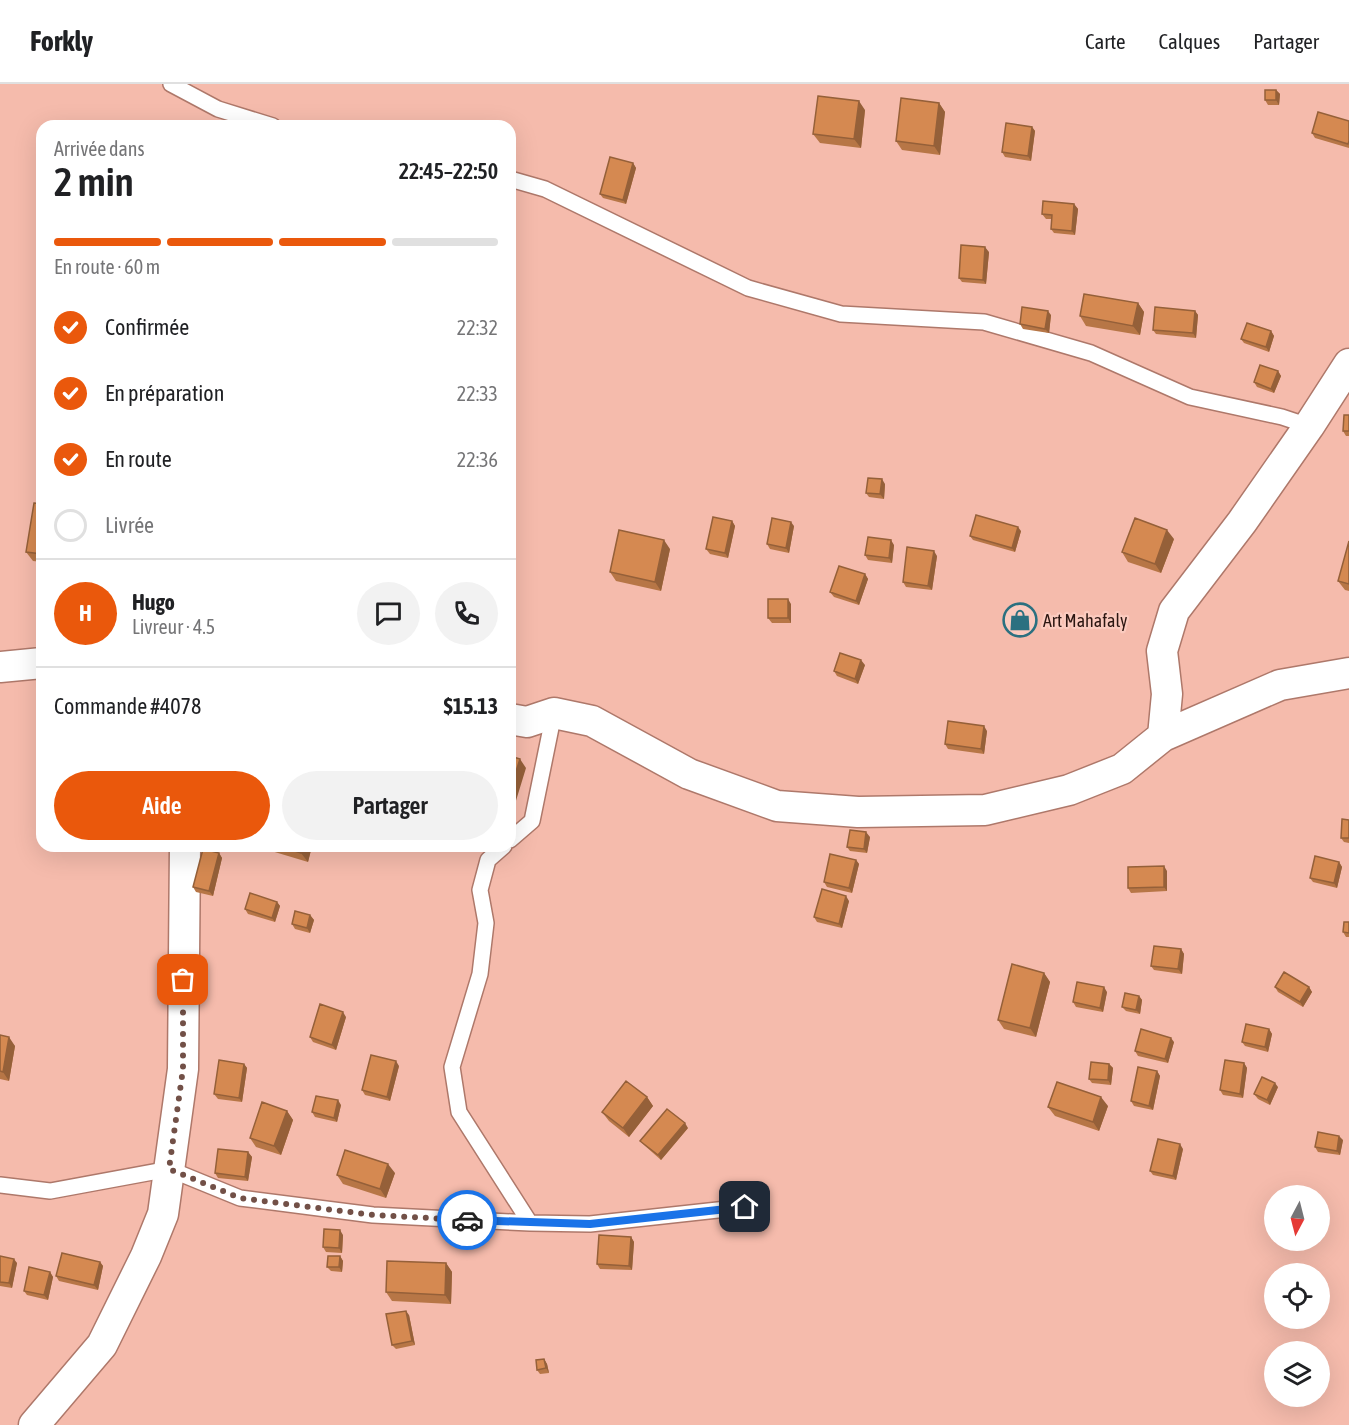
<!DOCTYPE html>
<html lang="fr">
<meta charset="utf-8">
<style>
body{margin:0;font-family:"Asap Condensed",sans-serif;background:#f2f2f2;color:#202124;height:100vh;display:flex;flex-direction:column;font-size:22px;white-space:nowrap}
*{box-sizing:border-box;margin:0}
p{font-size:20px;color:#757577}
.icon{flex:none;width:33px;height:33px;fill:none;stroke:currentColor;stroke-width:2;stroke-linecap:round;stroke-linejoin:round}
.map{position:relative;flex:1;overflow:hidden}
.drawer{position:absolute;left:36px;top:36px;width:480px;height:732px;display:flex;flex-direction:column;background:#fff;border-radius:18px;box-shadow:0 6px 24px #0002}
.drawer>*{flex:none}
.needle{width:39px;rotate:187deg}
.fabs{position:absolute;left:1264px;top:1101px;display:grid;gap:12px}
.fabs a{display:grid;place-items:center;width:66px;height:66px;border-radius:50%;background:#fff;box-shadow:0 6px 24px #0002;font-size:30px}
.pin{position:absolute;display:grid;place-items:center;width:51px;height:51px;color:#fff;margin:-26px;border-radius:12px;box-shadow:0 3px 9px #0006}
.courier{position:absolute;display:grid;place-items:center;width:60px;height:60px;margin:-30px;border:4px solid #1a73e8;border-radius:50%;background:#fff;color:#222;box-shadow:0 2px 8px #0007}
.head em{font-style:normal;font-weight:600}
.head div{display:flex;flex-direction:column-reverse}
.head{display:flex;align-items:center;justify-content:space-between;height:102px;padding:0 18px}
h1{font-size:39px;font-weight:600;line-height:45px}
.bar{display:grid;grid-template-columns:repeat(4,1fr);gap:9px 6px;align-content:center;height:72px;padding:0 18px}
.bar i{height:8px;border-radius:4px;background:#e0e0e0}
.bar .selected{background:#ea580c}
.bar p{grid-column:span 4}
.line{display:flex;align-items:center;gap:15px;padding:0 18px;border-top:2px solid #e0e0e0}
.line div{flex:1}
.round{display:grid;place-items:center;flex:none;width:63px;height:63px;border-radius:32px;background:#f2f2f2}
ol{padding:0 18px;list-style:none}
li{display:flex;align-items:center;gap:18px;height:66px}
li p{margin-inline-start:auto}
li .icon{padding:6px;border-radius:50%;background:#ea580c;color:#fff;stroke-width:4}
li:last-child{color:#757577}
li i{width:33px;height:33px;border:3px solid #e0e0e0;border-radius:50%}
.action{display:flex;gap:12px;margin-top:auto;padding:12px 18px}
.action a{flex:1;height:69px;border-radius:36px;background:#ea580c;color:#fff;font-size:24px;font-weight:600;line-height:69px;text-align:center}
.action a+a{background:#f2f2f2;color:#202124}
header{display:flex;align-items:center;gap:36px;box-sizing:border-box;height:84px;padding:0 30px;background:#fff;border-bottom:2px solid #e0e0e0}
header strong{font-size:28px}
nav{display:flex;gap:33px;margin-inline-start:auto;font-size:21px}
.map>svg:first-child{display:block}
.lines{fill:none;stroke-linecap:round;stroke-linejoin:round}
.lane-casing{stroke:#ae786a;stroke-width:18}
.street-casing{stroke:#ae786a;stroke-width:33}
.lane{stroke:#fff;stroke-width:15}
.street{stroke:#fff;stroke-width:30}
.wall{fill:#b77646}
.shaded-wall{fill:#956039}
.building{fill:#d58951;stroke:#956039;stroke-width:1.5}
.done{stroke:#725047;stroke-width:6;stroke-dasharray:0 10.8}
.route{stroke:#1a73e8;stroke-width:8}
.labels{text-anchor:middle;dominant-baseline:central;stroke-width:4.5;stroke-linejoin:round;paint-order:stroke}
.poi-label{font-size:18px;fill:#2b1611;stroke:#fbcbbf;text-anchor:start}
</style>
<header>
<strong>Forkly</strong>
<nav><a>Carte</a><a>Calques</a><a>Partager</a></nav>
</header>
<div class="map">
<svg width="1349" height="1341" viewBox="0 0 1349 1341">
<rect width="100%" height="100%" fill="#f5bbac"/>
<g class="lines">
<defs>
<path id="lane" d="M171 0 218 25 273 42
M510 95 545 105 748 204 841 230 984 238 1091 269 1190 313 1282 333 1309 342
M510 756 532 737 554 629
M504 762 488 776 480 806 486 839 480 890 452 983 459 1028 530 1139
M0 1101 50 1107 169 1085 240 1114 373 1131 530 1139 590 1140 745 1123"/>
<path id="street" d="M0 583 42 579
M510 635 527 638 554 629 592 637 689 690 777 722 858 728 985 726 1069 706 1122 685 1163 652 1167 610 1162 567 1174 527 1242 438 1309 342 1349 280
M1163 652 1280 601 1349 589
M34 1341 102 1261 146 1172 163 1130 183 985 185 762"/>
</defs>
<use href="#lane" class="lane-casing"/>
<use href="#street" class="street-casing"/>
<use href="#lane" class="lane"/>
<use href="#street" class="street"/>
</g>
<path class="wall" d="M1276 6 1280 10 1279 21H1268L1265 16Z
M939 19 945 28 940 71 902 66 896 57Z
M865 26 861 64 820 59 813 50Z
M1349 37V64L1315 54 1312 49Z
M1032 43 1035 47 1031 77 1005 73 1002 68Z
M633 79 636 84 626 120 603 114 600 110Z
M1074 120 1078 125 1075 151 1054 149 1051 145 1052 135H1046L1042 130Z
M989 168 986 200 962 198 959 194Z
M1138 219 1144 228 1140 251 1086 242 1080 232Z
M1195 227 1198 231 1196 254 1156 250 1153 246Z
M1051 231 1049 249 1023 245 1020 240Z
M1271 247 1274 252 1269 268 1244 259 1241 255Z
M1278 287 1281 292 1274 309 1257 303 1254 298Z
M1349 331V352H1346L1343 347Z
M885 400 884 415 869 413 866 409Z
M42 420V478L33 477 26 468Z
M732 437 735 442 728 474 710 470 706 465Z
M794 442 789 469 770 465 767 460Z
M1021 447 1015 468 973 456 970 452Z
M1174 455 1161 489 1128 478 1122 468Z
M1349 457V507L1345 506 1338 497Z
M894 461 892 479 868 476 865 471Z
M670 465 661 507 616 497 610 488Z
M937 472 932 506 906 503 903 498Z
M865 490 868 495 859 521 834 513 830 508Z
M791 520V539H772L768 534Z
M865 581 858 600 837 592 834 587Z
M987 647 984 670 948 665 945 660Z
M1349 736V759L1344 758 1341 754Z
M870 753 867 769 850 767 847 763Z
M266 762H312L308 778 268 766Z
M337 762H358V766Z
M219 769 222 774 213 812 196 808 193 803Z
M856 776 859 780 852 809 827 803 824 798Z
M1339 778 1342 783 1337 804 1313 798 1310 794Z
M1167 787V807L1131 809 1128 804Z
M849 817 842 844 817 838 814 833Z
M277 818 280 822 275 838 248 830 245 825Z
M310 831 314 836 310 849 295 845 292 840Z
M1349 838V853H1346L1343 848Z
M1181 865 1184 870 1182 890 1154 886 1151 882Z
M1044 889 1050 898 1036 953 1004 945 998 936Z
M1275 903H1309L1312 908 1303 923 1278 908Z
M1107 908 1103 928 1076 923 1073 918Z
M1139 912 1142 916 1140 930 1126 927 1122 923Z
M346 933 336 966 313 958 310 953Z
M1269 945 1272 950 1268 968 1245 962 1242 958Z
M0 951 15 962 9 997 0 995Z
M1174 958 1168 979 1138 972 1135 967Z
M1244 979 1247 984 1243 1014 1223 1011 1220 1006Z
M244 980 247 984 242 1018 218 1015 214 1010Z
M1109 980 1113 984 1111 1001 1092 999 1089 995Z
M399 982 390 1017 365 1011 362 1006Z
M1157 987 1160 992 1153 1026 1134 1022 1131 1017Z
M1278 1003 1270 1021 1258 1015 1254 1010Z
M647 1013 653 1022 629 1053 609 1037 602 1028Z
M341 1021 337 1038 315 1033 312 1028Z
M1108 1022 1099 1047 1055 1032 1048 1023Z
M287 1027 293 1036 281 1071 256 1063 250 1054Z
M688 1044 661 1076 644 1061 640 1057Z
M1343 1056 1340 1071 1318 1068 1315 1063Z
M1183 1065 1176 1096 1153 1091 1150 1087Z
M248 1068 252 1073 248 1097 218 1094 215 1089Z
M395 1089 386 1114 343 1100 337 1091Z
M343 1151 342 1169 326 1168 323 1163Z
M631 1153 634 1158 632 1186 600 1185 597 1180Z
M0 1172 17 1179 12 1204 0 1202Z
M340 1172 343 1177 342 1188 331 1187 327 1183Z
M100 1178 103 1182 98 1206 59 1197 56 1192Z
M446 1179 452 1188 451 1220 392 1217 386 1208Z
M50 1188 53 1193 48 1216 27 1211 24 1207Z
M409 1231 415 1261 396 1265 392 1261Z
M544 1275 547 1280 549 1289 540 1290 537 1286Z"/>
<path class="shaded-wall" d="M1276 6 1280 10 1279 21 1276 16Z
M859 17 865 26 861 64 854 55Z
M939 19 945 28 940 71 934 62Z
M1032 43 1035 47 1031 77 1028 72Z
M633 79 636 84 626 120 623 116Z
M1074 120 1078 125 1075 151 1072 147Z
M985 163 989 168 986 200 983 196Z
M1138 219 1144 228 1140 251 1133 242Z
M1048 227 1051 231 1049 249 1045 245Z
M1195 227 1198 231 1196 254 1193 249Z
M1271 247 1274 252 1269 268 1266 263Z
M1278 287 1281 292 1274 309 1271 305Z
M511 375 514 380 510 396V379Z
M882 395 885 400 884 415 880 410Z
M732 437 735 442 728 474 725 469Z
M791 438 794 442 789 469 786 464Z
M1018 443 1021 447 1015 468 1012 464Z
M1167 446 1174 455 1161 489 1155 480Z
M664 456 670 465 661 507 655 498Z
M891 456 894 461 892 479 889 474Z
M934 467 937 472 932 506 928 502Z
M865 490 868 495 859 521 856 517Z
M788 515 791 520V539L788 534Z
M861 576 865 581 858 600 855 595Z
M984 642 987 647 984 670 981 665Z
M520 675 526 684 511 733 510 706Z
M866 748 870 753 867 769 864 765Z
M303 762H312L308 778 301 769Z
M219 769 222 774 213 812 209 807Z
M856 776 859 780 852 809 849 804Z
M1339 778 1342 783 1337 804 1334 799Z
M1164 782 1167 787V807L1164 803Z
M846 812 849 817 842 844 839 840Z
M277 818 280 822 275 838 272 834Z
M310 831 314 836 310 849 307 844Z
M1181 865 1184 870 1182 890 1178 885Z
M1044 889 1050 898 1036 953 1030 944Z
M1104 903 1107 908 1103 928 1100 924Z
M1309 903 1312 908 1303 923 1300 918Z
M1139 912 1142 916 1140 930 1136 926Z
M343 928 346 933 336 966 332 961Z
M1269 945 1272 950 1268 968 1265 963Z
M9 953 15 962 9 997 3 988Z
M1171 954 1174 958 1168 979 1165 975Z
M396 977 399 982 390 1017 387 1013Z
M1244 979 1247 984 1243 1014 1240 1010Z
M244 980 247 984 242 1018 239 1014Z
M1109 980 1113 984 1111 1001 1108 996Z
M1157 987 1160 992 1153 1026 1149 1022Z
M1275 999 1278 1003 1270 1021 1267 1016Z
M647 1013 653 1022 629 1053 623 1044Z
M1101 1013 1108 1022 1099 1047 1093 1038Z
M338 1016 341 1021 337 1038 334 1034Z
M287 1027 293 1036 281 1071 274 1062Z
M685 1039 688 1044 661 1076 658 1071Z
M1339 1052 1343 1056 1340 1071 1337 1067Z
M1180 1060 1183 1065 1176 1096 1173 1092Z
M248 1068 252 1073 248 1097 245 1093Z
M388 1080 395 1089 386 1114 380 1105Z
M340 1146 343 1151 342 1169 339 1164Z
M631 1153 634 1158 632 1186 629 1182Z
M340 1172 343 1177 342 1188 339 1183Z
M14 1175 17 1179 12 1204 9 1199Z
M100 1178 103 1182 98 1206 94 1201Z
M446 1179 452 1188 451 1220 445 1211Z
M50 1188 53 1193 48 1216 44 1211Z
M406 1227 409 1231 415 1261 412 1257Z
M544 1275 547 1280 549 1289 546 1284Z"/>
<path class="building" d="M1265 6H1276V16H1265Z
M818 12 859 17 854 55 813 50Z
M901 14 939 19 934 62 896 57Z
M1318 28 1349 37V57L1348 60 1312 49Z
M1006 39 1032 43 1028 72 1002 68Z
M610 73 633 79 623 116 600 110Z
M1043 117 1074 120 1072 147 1051 145 1052 131 1042 130Z
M961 161 985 163 983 196 959 194Z
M1084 210 1138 219 1133 242 1080 232Z
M1022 223 1048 227 1045 245 1020 240Z
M1155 223 1195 227 1193 249 1153 246Z
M1247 239 1271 247 1266 263 1241 255Z
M1260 281 1278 287 1271 305 1254 298Z
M1344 331H1349V347H1343Z
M868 394 882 395 880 410 866 409Z
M34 419 42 420V470L26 468Z
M976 431 1018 443 1012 464 970 452Z
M713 433 732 437 725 469 706 465Z
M772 434 791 438 786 464 767 460Z
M1135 434 1167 446 1155 480 1122 468Z
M619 446 664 456 655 498 610 488Z
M868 453 891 456 889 474 865 471Z
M1349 457V500L1338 497Z
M907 463 934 467 928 502 903 498Z
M839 482 865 490 856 517 830 508Z
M768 515H788V534H768Z
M840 569 861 576 855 595 834 587Z
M948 637 984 642 981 665 945 660Z
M510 672 520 675 510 706Z
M1342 735 1349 736V754H1341Z
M850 746 866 748 864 765 847 763Z
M279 762H303L301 769Z
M203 765 219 769 209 807 193 803Z
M830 770 856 776 849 804 824 798Z
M1315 772 1339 778 1334 799 1310 794Z
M1164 782V803L1128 804V783Z
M822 805 846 812 839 840 814 833Z
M250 809 277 818 272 834 245 825Z
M295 827 310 831 307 844 292 840Z
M1344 838H1349V849L1343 848Z
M1154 862 1181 865 1178 885 1151 882Z
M1012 880 1044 889 1030 944 998 936Z
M1284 888 1309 903 1300 918 1275 903Z
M1077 898 1104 903 1100 924 1073 918Z
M1125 909 1139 912 1136 926 1122 923Z
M320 920 343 928 332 961 310 953Z
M1246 940 1269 945 1265 963 1242 958Z
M1141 945 1171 954 1165 975 1135 967Z
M0 951 9 953 3 988 0 987Z
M371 971 396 977 387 1013 362 1006Z
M219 976 244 980 239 1014 214 1010Z
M1225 976 1244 979 1240 1010 1220 1006Z
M1091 978 1109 980 1108 996 1089 995Z
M1138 983 1157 987 1149 1022 1131 1017Z
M1262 993 1275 999 1267 1016 1254 1010Z
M626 997 647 1013 623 1044 602 1028Z
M1057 998 1101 1013 1093 1038 1048 1023Z
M316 1012 338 1016 334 1034 312 1028Z
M262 1018 287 1027 274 1062 250 1054Z
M667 1025 685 1039 658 1071 640 1057Z
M1318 1048 1339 1052 1337 1067 1315 1063Z
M1158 1055 1180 1060 1173 1092 1150 1087Z
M218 1065 248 1068 245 1093 215 1089Z
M345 1066 388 1080 380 1105 337 1091Z
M324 1145 340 1146 339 1164 323 1163Z
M599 1151 631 1153 629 1182 597 1180Z
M62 1169 100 1178 94 1201 56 1192Z
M0 1172 14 1175 9 1199 0 1198Z
M328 1172H340L339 1183H327Z
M387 1177 446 1179 445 1211 386 1208Z
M29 1183 50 1188 44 1211 24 1207Z
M406 1227 412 1257 392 1261 386 1230Z
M544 1275 546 1284 537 1286 536 1276Z"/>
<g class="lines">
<path class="done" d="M183 896V985L169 1085 240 1114 373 1131 467 1136"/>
<path class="route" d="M467 1136 590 1140 745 1123"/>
</g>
<defs>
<symbol id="shop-ring" viewBox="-11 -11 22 22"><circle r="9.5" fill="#fbcbbf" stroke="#2b7080" stroke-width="1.5"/><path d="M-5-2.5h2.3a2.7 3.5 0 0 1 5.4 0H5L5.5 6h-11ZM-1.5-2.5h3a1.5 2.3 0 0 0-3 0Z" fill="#2b7080"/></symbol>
</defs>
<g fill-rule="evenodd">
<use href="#shop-ring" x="1001" y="517" width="38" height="38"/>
</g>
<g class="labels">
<g class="poi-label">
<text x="1043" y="536">Art Mahafaly</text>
</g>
</g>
</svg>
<div class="fabs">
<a><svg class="needle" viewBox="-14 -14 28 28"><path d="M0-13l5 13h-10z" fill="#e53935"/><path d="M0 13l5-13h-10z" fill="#757577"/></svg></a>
<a><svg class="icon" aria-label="locate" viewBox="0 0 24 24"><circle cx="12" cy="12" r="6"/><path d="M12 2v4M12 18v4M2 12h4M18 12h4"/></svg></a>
<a><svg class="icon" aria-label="layers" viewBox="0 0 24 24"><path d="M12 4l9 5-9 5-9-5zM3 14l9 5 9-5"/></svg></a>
</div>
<div class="pin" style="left:183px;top:896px;background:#ea580c"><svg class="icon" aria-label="bag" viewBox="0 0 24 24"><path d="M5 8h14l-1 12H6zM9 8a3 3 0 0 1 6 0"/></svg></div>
<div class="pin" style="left:745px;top:1123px;background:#1f2937"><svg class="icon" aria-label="home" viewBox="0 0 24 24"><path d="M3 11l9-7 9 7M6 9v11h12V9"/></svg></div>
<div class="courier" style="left:467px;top:1136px"><svg class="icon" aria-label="car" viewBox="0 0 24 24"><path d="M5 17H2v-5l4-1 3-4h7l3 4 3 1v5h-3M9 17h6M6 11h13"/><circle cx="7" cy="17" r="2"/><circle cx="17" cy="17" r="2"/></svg></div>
<section class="drawer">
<div class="head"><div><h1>2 min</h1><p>Arrivée dans</p></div><em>22:45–22:50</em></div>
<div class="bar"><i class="selected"></i><i class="selected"></i><i class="selected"></i><i></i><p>En route · 60 m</p></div>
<ol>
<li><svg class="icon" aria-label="check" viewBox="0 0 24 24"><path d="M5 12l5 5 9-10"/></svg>Confirmée<p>22:32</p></li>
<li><svg class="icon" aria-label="check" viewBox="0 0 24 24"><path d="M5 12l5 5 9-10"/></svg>En préparation<p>22:33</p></li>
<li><svg class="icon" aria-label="check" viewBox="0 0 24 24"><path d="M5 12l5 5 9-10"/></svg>En route<p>22:36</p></li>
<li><i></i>Livrée</li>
</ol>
<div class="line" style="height:108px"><b class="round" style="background:#ea580c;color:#fff">H</b><div><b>Hugo</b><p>Livreur · 4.5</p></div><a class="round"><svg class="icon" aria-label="chat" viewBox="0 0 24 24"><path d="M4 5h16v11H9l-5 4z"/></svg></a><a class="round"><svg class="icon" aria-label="phone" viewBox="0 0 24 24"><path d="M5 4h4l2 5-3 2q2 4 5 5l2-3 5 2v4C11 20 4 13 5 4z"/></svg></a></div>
<div class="line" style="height:78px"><div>Commande #4078</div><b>$15.13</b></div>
<div class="action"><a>Aide</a><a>Partager</a></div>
</section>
</div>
